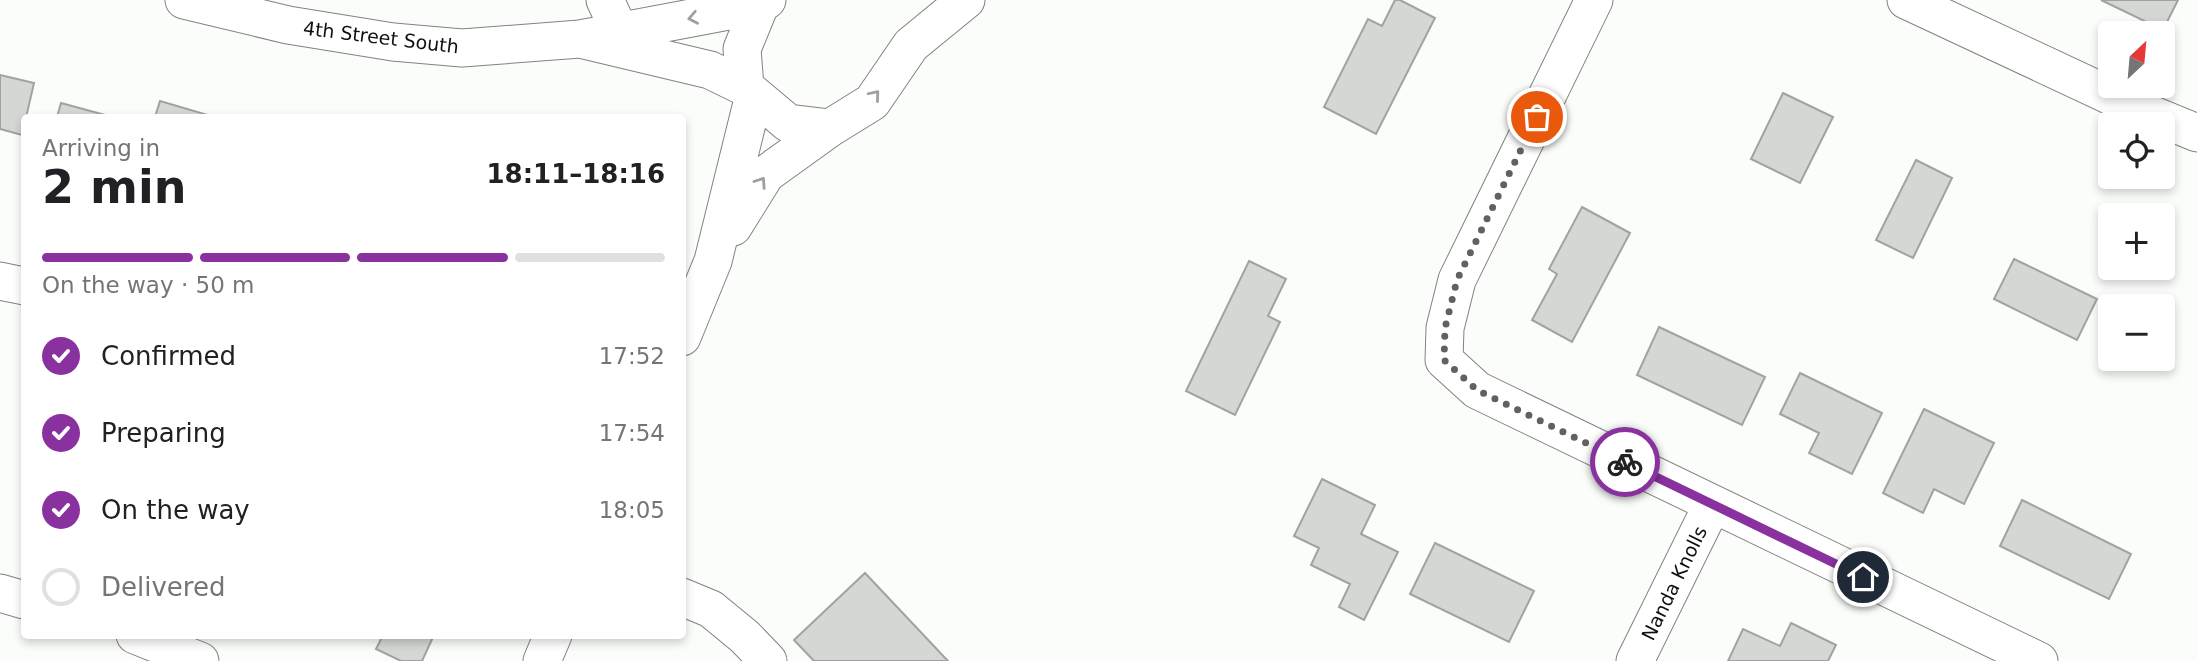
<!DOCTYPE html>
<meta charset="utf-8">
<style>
body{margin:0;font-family:"DejaVu Sans",sans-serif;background:#f2f2f2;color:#202124;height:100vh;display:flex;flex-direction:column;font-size:26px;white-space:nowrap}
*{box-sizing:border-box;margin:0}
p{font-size:23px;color:#757577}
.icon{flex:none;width:38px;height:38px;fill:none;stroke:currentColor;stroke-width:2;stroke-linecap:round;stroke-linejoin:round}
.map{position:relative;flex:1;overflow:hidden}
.sheet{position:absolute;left:21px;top:114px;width:665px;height:525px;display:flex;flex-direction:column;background:#fff;border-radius:7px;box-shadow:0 4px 10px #0003}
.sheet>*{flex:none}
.needle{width:46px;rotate:26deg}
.buttons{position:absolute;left:2098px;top:21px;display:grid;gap:14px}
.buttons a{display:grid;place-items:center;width:77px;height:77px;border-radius:7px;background:#fff;box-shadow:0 4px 10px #0003;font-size:35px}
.pin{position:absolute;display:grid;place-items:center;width:60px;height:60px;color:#fff;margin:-30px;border:4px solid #fff;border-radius:50%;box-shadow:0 2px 7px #0007}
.courier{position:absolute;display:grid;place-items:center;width:70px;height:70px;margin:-35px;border:5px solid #89319e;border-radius:50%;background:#fff;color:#222;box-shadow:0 2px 9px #0007}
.overview em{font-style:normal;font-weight:700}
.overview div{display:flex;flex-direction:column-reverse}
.overview{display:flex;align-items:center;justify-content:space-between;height:119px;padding:0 21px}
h1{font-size:46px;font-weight:700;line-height:52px}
.bar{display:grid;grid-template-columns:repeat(4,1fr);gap:10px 7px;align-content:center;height:84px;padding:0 21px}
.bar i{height:9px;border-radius:5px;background:#e0e0e0}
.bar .current{background:#89319e}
.bar p{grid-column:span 4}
ol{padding:0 21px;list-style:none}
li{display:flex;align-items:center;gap:21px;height:77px}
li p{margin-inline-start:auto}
li .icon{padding:7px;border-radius:50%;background:#89319e;color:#fff;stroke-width:4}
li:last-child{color:#757577}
li i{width:38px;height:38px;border:4px solid #e0e0e0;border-radius:50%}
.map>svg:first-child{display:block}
.building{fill:#d4d7d4;stroke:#a0a39f;stroke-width:2}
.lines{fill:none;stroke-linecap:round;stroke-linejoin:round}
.minor-casing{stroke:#80837f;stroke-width:39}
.minor{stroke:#fff;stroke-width:37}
.oneway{stroke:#9f9f9f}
.done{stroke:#616260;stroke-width:7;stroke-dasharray:0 12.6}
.route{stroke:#89319e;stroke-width:9}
.labels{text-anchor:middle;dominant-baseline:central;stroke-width:7;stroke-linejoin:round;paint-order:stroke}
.street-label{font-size:19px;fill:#0e0f0e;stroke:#fff}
</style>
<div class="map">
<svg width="2197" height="661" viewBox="0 0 2197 661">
<rect width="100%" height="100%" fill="#fafdf9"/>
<path class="building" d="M1395 0H1400L1435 18 1376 134 1324 107 1368 19 1382 26Z
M2101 0H2178L2163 30Z
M0 75 34 83 22 135 0 129Z
M1783 93 1833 117 1800 183 1751 159Z
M160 101 208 115 207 117H155Z
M61 103 109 116V117H57Z
M1916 160 1952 178 1913 258 1876 240Z
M1582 207 1630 233 1572 342 1532 320 1557 274 1549 269Z
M2014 259 2097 299 2077 340 1994 299Z
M1249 261 1286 279 1268 316 1280 322 1235 415 1186 391Z
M1659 327 1765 377 1742 425 1637 375Z
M1800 373 1882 413 1852 474 1809 453 1819 433 1780 414Z
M1924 409 1994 443 1964 504 1934 489 1923 513 1883 493Z
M1322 479 1375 505 1361 534 1398 552 1364 620 1339 607 1350 584 1311 565 1319 548 1294 536Z
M2022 500 2131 554 2109 599 2000 546Z
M1435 543 1534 591 1509 642 1410 594Z
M865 573 948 661H814L794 640Z
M1791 623 1836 645 1828 661H1728L1743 629 1780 646Z
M383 635H434L422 661H401L376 649Z"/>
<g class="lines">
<defs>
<path id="minor" d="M184 0 288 25 393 42 462 48 580 39
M605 0 620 32
M1594 0 1457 280 1445 328 1444 360 1477 390 2039 661
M1906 0 2141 110 2197 133
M760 5 580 39 710 70 745 87 788 123 830 128 872 102 911 45 966 0
M745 87 742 49 760 5 767 0
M733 227 766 174 830 128
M0 281 24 286
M682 337 713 261 754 95
M0 593 24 600
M682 597 711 609 745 637 768 661
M135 635 200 661
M542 661 553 635
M1635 661 1712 505"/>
</defs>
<use href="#minor" class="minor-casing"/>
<use href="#minor" class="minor"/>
</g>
<defs><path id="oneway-chevron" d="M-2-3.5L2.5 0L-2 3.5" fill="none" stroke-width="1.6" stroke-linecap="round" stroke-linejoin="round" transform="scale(1.75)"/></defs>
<g class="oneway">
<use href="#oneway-chevron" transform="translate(693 18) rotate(169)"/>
<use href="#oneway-chevron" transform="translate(875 95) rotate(-50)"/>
<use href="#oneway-chevron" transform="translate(761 182) rotate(-56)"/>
</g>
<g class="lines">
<path class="done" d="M1537 117 1457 280 1445 328 1444 360 1477 390 1625 462"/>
<path class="route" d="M1625 462 1863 577"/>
</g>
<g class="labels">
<g class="street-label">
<text transform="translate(381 37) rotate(7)">4th Street South</text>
<text transform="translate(1674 583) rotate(-64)">Nanda Knolls</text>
</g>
</g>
</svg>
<div class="buttons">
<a><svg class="needle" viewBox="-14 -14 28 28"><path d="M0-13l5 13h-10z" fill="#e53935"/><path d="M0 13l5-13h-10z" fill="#757577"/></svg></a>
<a><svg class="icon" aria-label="locate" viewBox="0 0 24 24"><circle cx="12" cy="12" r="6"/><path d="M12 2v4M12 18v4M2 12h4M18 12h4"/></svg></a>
<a>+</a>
<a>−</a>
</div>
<div class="pin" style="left:1537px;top:117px;background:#ea580c"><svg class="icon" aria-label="bag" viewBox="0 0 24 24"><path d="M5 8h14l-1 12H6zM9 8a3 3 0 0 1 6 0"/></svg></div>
<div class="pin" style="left:1863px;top:577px;background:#1f2937"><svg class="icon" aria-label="home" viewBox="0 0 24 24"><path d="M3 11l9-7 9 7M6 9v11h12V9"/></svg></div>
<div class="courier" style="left:1625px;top:462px"><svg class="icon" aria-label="bike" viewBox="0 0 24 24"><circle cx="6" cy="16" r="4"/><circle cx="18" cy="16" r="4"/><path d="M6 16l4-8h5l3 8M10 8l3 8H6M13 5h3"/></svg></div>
<section class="sheet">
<div class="overview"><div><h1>2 min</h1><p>Arriving in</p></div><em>18:11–18:16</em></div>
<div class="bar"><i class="current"></i><i class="current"></i><i class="current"></i><i></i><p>On the way · 50 m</p></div>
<ol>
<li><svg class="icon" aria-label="check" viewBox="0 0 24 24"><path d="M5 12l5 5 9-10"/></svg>Confirmed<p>17:52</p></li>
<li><svg class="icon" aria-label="check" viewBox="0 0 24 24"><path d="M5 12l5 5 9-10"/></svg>Preparing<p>17:54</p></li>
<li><svg class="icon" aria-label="check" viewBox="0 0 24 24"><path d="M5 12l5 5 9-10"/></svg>On the way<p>18:05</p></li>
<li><i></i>Delivered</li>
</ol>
</section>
</div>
